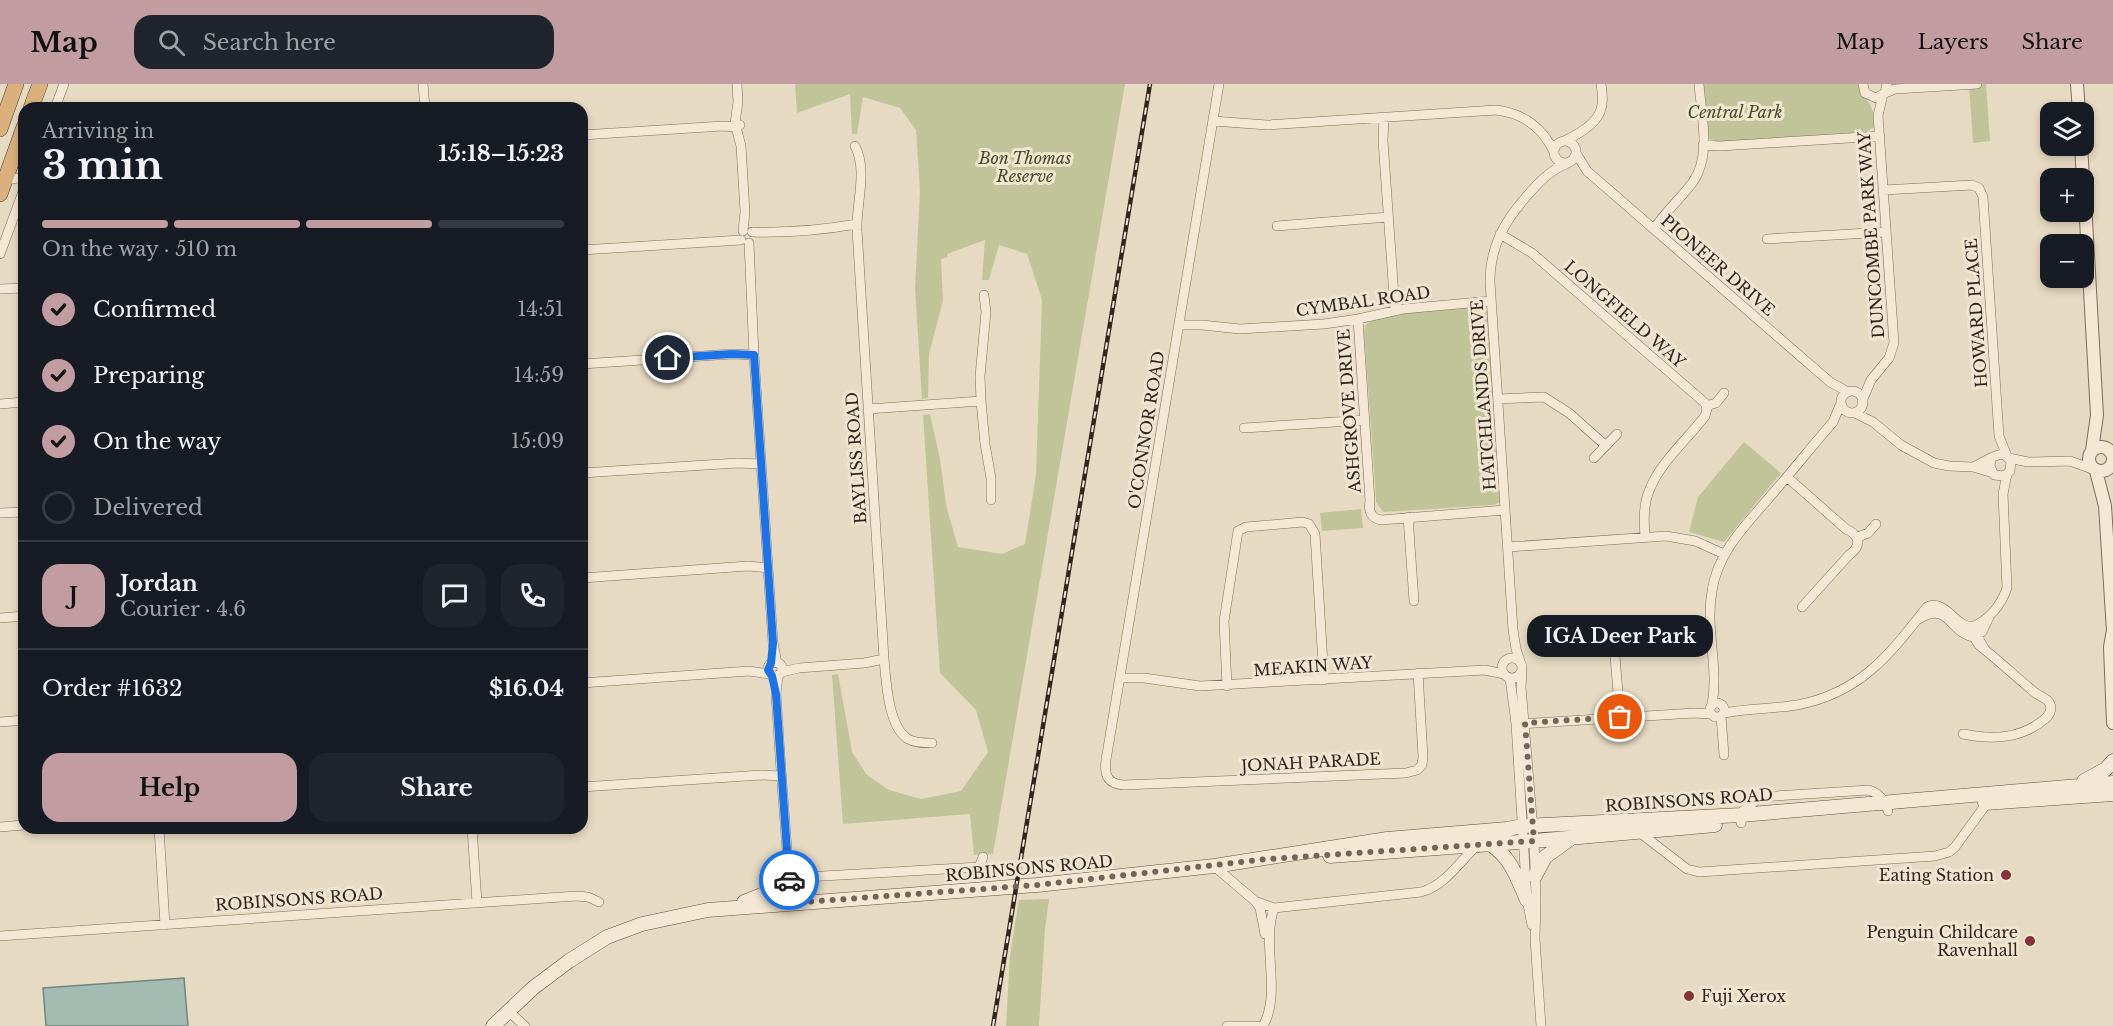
<!DOCTYPE html>
<meta charset="utf-8">
<style>
body{margin:0;font-family:"Libre Baskerville",serif;background:#20242c;color:#f1f3f6;height:100vh;display:flex;flex-direction:column;font-size:22px;white-space:nowrap}
*{box-sizing:border-box;margin:0}
p{font-size:20px;color:#9ea1a6}
.icon{flex:none;width:33px;height:33px;fill:none;stroke:currentColor;stroke-width:2;stroke-linecap:round;stroke-linejoin:round}
.map{position:relative;flex:1;overflow:hidden}
.drawer{position:absolute;left:18px;top:18px;width:570px;height:732px;display:flex;flex-direction:column;background:#171b24;border-radius:18px;box-shadow:0 3px 9px #0003}
.drawer>*{flex:none}
.controls{position:absolute;left:2040px;top:18px;display:grid;gap:12px}
.controls a{display:grid;place-items:center;width:54px;height:54px;border-radius:12px;background:#171b24;box-shadow:0 3px 9px #0003;font-size:30px}
.pin{position:absolute;display:grid;place-items:center;width:51px;height:51px;color:#fff;margin:-26px;border:3px solid #fff;border-radius:50%;box-shadow:0 2px 6px #0007}
.courier{position:absolute;display:grid;place-items:center;width:60px;height:60px;margin:-30px;border:4px solid #1a73e8;border-radius:50%;background:#fff;color:#222;box-shadow:0 2px 8px #0007}
.bubble{position:absolute;height:42px;border-radius:18px;background:#171b24;box-shadow:0 3px 9px #0003;font-size:20px;font-weight:700;line-height:42px;text-align:center}
.overview em{font-style:normal;font-weight:700}
.overview div{display:flex;flex-direction:column-reverse}
.overview{display:flex;align-items:center;justify-content:space-between;height:102px;padding:0 24px}
h1{font-size:39px;font-weight:700;line-height:45px}
.bar{display:grid;grid-template-columns:repeat(4,1fr);gap:9px 6px;align-content:center;height:72px;padding:0 24px}
.bar i{height:8px;border-radius:4px;background:#363941}
.bar .active{background:#c19da1}
.bar p{grid-column:span 4}
.line{display:flex;align-items:center;gap:15px;padding:0 24px;border-top:2px solid #363941}
.line div{flex:1}
.round{display:grid;place-items:center;flex:none;width:63px;height:63px;border-radius:18px;background:#20242c}
ol{padding:0 24px;list-style:none}
li{display:flex;align-items:center;gap:18px;height:66px}
li p{margin-inline-start:auto}
li .icon{padding:6px;border-radius:50%;background:#c19da1;color:#111;stroke-width:4}
li:last-child{color:#9ea1a6}
li i{width:33px;height:33px;border:3px solid #363941;border-radius:50%}
.primary-button{display:flex;gap:12px;margin-top:auto;padding:12px 24px}
.primary-button a{flex:1;height:69px;border-radius:18px;background:#c19da1;color:#111;font-size:24px;font-weight:700;line-height:69px;text-align:center}
.primary-button a+a{background:#20242c;color:#f1f3f6}
header{display:flex;align-items:center;gap:36px;box-sizing:border-box;height:84px;padding:0 30px;background:#c19da1;color:#111}
header strong{font-size:28px}
nav{display:flex;gap:33px;margin-inline-start:auto;font-size:21px}
.search{width:420px;height:54px;background:#20242c;display:flex;align-items:center;gap:15px;box-sizing:border-box;padding:0 21px;border-radius:18px;color:#9ea1a6;font-size:22px}
.map>svg:first-child{display:block}
.green{fill:#c1c498}
.water{fill:#a4bbb2;stroke:#6c877f;stroke-width:1.5}
.lines{fill:none;stroke-linecap:round;stroke-linejoin:round}
.minor-casing{stroke:#7f6c5b;stroke-width:10}
.tertiary-casing{stroke:#7f6c5b;stroke-width:14}
.secondary-casing{stroke:#614e3f;stroke-width:15}
.trunk-casing{stroke:#4d3b2f;stroke-width:16}
.minor{stroke:#f4e8d4;stroke-width:9}
.tertiary{stroke:#f4e8d4;stroke-width:12}
.secondary{stroke:#f4e8d4;stroke-width:14}
.trunk{stroke:#dab07d;stroke-width:15}
.rail-casing{stroke:#31261e;stroke-width:4.5}
.rail{stroke:#f0e5d1;stroke-width:2;stroke-dasharray:7;stroke-linecap:butt}
.done{stroke:#716557;stroke-width:6;stroke-dasharray:0 10.8}
.route{stroke:#1a73e8;stroke-width:8}
.poi-dot{fill:#863339;stroke:#f0e5d1;stroke-width:2}
.labels{text-anchor:middle;dominant-baseline:central;stroke-width:6;stroke-linejoin:round;paint-order:stroke}
.park-label{font-size:16px;font-style:italic;fill:#444b27;stroke:#f0e5d1}
.street-label{font-size:16px;fill:#31261e;stroke:#f0e5d1}
.poi-label{font-size:16px;fill:#31261e;stroke:#f0e5d1;text-anchor:end}
</style>
<header>
<strong>Map</strong>
<div class="search"><svg class="icon" aria-label="search" viewBox="0 0 24 24"><circle cx="10" cy="10" r="6"/><path d="M15 15l6 6"/></svg>Search here</div>
<nav><a>Map</a><a>Layers</a><a>Share</a></nav>
</header>
<div class="map">
<svg width="2113" height="942" viewBox="0 0 2113 942">
<rect width="100%" height="100%" fill="#e7dac2"/>
<path class="green" d="M795 0H1125L993 770 974 771 970 730 843 740 832 591 838 590 852 668 867 691 889 706 921 715 961 707 988 668 976 626 940 589 923 331 930 330 940 375 946 421 958 463 1002 470 1025 460 1036 391 1042 216 1027 170 999 161 989 196H982L985 156 947 170 948 173 941 175 943 217 929 270 928 314 922 315 915 205 920 107 916 46 900 24 863 13 857 50H852L850 10 797 29Z
M1703 0H1859L1873 27 1874 43 1866 48 1715 58 1708 54Z
M1969 0H1986L1990 57 1973 59Z
M1481 222 1485 223 1488 228 1500 418 1494 421 1383 428 1376 418V414L1364 248 1365 242C1378 227 1459 224 1481 222Z
M1744 358 1781 389 1724 458 1689 448 1698 413Z
M1361 425 1363 444 1322 447 1320 429Z
M1049 815 1045 845 1039 942H1006L1010 871 1019 816Z"/>
<path class="water" d="M184 894 188 942H46L43 904Z"/>
<g class="lines">
<defs>
<path id="minor" d="M423 0 425 24
M737 0 738 18 735 39 741 62 745 128 743 147
M1219 0 1106 676C1104 692 1108 700 1124 701L1406 689 1417 686 1422 681 1423 673 1418 589
M1863 0 1865 9 1876 14 1885 9 1887 0
M1885 9 1895 5 1977 0
M55 24 64 0
M1384 33 1383 57 1395 226
M1213 37 1267 41 1496 26C1523 29 1543 44 1554 68
M582 51 723 42 735 43 740 41
M1554 68a11 11 0 1 1 22 0a11 11 0 1 1-22 0Z
M1564 57C1577 51 1597 40 1601 25 1604 17 1602 8 1601 0
M1703 61 1720 62 1880 52
M855 62C868 87 856 119 857 146L884 575C886 596 888 643 908 655 915 659 924 659 932 659
M1576 69 1587 87 1830 298 1848 308
M5 96 24 93
M1884 106 1972 101 1979 104 1983 113 1999 352 2007 372
M1277 142 1388 133
M1654 145C1665 128 1681 114 1693 98 1712 71 1701 30 1699 0
M752 148C787 149 822 146 857 140
M1500 150 1532 169 1705 319 1707 325 1705 332C1687 356 1660 378 1649 407 1643 422 1644 438 1645 453
M1767 155 1886 148
M749 159 754 271 773 559 777 579
M582 166 741 156
M0 170 24 105
M0 205 24 204
M984 211 986 228 980 292 981 317 985 360 991 394V416
M1358 235 1370 417C1368 427 1371 434 1381 436L1505 426
M1179 241H1202L1240 245 1324 240 1358 235 1403 225 1491 217
M582 280 732 270 754 271
M1841 318a11 11 0 1 1 22 0a11 11 0 1 1-22 0Z
M1498 315 1544 313 1569 329 1605 361
M1862 317 1871 296 1889 274 1894 259 1878 32 1883 10
M0 320 24 318
M1706 322 1716 319 1724 309
M868 325 981 317
M1855 329 1873 338 1901 361 1934 379 1949 382 1973 383 1993 389
M1244 344 1365 336
M1594 374 1617 350
M2009 374 2028 378 2070 377 2095 386
M1973 383C1983 379 1994 370 2004 370L2011 377 2010 387 2004 392 1994 391 1990 382 1991 375
M582 389 737 379 761 380
M1787 393 1846 445C1860 451 1862 462 1849 471L1802 523
M0 429 24 428
M1408 433 1414 517
M1858 453 1868 449 1876 440
M1508 463 1666 452 1695 457 1724 470
M582 494 748 482 768 484
M1989 533 1982 548 1974 553 1972 543C1989 536 2001 521 2007 504L2003 410 2007 390
M0 534 24 532
M1919 535C1949 516 1950 550 1974 553L1979 561C1998 576 2015 592 2033 607 2037 611 2044 613 2048 617 2053 623 2051 629 2046 634 2022 655 1993 656 1963 650
M1613 548 1620 633
M1596 549 1630 546
M1502 584a10 10 0 1 1 20 0a10 10 0 1 1-20 0Z
M1520 577 1516 565 1513 546 1490 198C1490 163 1504 138 1526 113 1538 99 1549 87 1566 80
M768 585a7 7 0 1 1 14 0a7 7 0 1 1-14 0Z
M782 588 799 584 864 579 884 575
M1522 588 1521 603 1534 757 1536 814 1535 855 1541 942
M778 592 776 610 781 686 791 819
M1120 594H1144L1200 602 1485 586 1504 590
M1510 594 1516 640 1527 816 1532 841
M582 599 749 587 769 590
M1227 602 1224 537 1238 447 1246 443 1303 438 1309 440 1315 450 1324 596
M1710 626a7 7 0 1 1 14 0a7 7 0 1 1-14 0Z
M1712 621C1719 583 1705 545 1712 507 1718 466 1748 439 1774 408 1794 385 1813 361 1833 338L1841 319
M1724 629C1748 624 1773 625 1797 621 1861 609 1890 570 1927 523 1945 514 1954 542 1972 543L1985 566
M1721 632 1724 671
M0 638 24 636
M1521 640 1694 629 1711 630
M582 703 761 691 781 692
M1741 739 1743 727 1760 713 1869 706C1879 709 1885 717 1888 727
M0 743 24 741
M159 744 165 841
M472 744 477 819
M1639 748 1687 785 1699 788 1935 772 1949 768 1955 763 1987 719
M1214 782 1255 817 1274 824 1421 808C1444 802 1460 778 1476 762
M789 794 979 783 983 773
M1256 818 1260 824 1265 850
M0 852 576 812 588 813 599 818
M508 927 525 942
M1227 942H1257
M1263 942C1282 909 1261 862 1274 824"/>
<path id="tertiary" d="M2077 0 2079 28
M2081 62 2083 94
M2084 100 2097 331 2092 366
M2089 375a12 12 0 1 1 24 0a12 12 0 1 1-24 0Z
M2096 387 2105 422 2113 547
M2113 546 2110 563 2113 639"/>
<path id="secondary" d="M2084 697 2106 685 2113 677
M1985 719 2113 710
M1490 760C1511 773 1517 794 1527 816
M1330 772 1534 757 1715 741
M1535 792 1545 773 1570 755
M744 818 777 805 789 794
M493 942 533 904 569 877 607 853 642 840 708 826 1037 801 1214 782 1387 755 1507 745 1523 742 1741 731 2113 699"/>
<path id="trunk" d="M31 24 40 0
M0 45 16 0
M0 110 24 43"/>
</defs>
<use href="#minor" class="minor-casing"/>
<use href="#tertiary" class="tertiary-casing"/>
<use href="#secondary" class="secondary-casing"/>
<use href="#trunk" class="trunk-casing"/>
<use href="#minor" class="minor"/>
<use href="#tertiary" class="tertiary"/>
<use href="#secondary" class="secondary"/>
<use href="#trunk" class="trunk"/>
<defs>
<path id="rail" d="M993 942 1150 0"/>
</defs>
<use href="#rail" class="rail-casing"/>
<use href="#rail" class="rail"/>
</g>
<g class="lines">
<path class="done" d="M789 796 791 819 1037 801 1268 775 1534 757 1525 639 1620 633"/>
<path class="route" d="M668 274 732 270 754 271 773 559 771 579 768 586 772 592 776 610 789 796"/>
</g>
<g class="poi-dot">
<circle cx="2006" cy="791" r="6"/>
<circle cx="2030" cy="857" r="6"/>
<circle cx="1689" cy="912" r="6"/>
</g>
<g class="labels">
<g class="park-label">
<text x="1735" y="28">Central Park</text>
<text x="1025" y="74">Bon Thomas<tspan x="1025" dy="18">Reserve</tspan></text>
</g>
<g class="street-label">
<text transform="translate(1871 151) rotate(-94)">DUNCOMBE PARK WAY</text>
<text transform="translate(1718 181) rotate(41)">PIONEER DRIVE</text>
<text transform="translate(1363 217) rotate(-8)">CYMBAL ROAD</text>
<text transform="translate(1976 229) rotate(-94)">HOWARD PLACE</text>
<text transform="translate(1625 230) rotate(41)">LONGFIELD WAY</text>
<text transform="translate(1483 311) rotate(-94)">HATCHLANDS DRIVE</text>
<text transform="translate(1349 327) rotate(-94)">ASHGROVE DRIVE</text>
<text transform="translate(1146 346) rotate(-81)">O'CONNOR ROAD</text>
<text transform="translate(856 374) rotate(-94)">BAYLISS ROAD</text>
<text transform="translate(1313 582) rotate(-4)">MEAKIN WAY</text>
<text transform="translate(1311 678) rotate(-3)">JONAH PARADE</text>
<text transform="translate(1689 716) rotate(-4)">ROBINSONS ROAD</text>
<text transform="translate(1029 784) rotate(-5)">ROBINSONS ROAD</text>
<text transform="translate(299 815) rotate(-4)">ROBINSONS ROAD</text>
</g>
<g class="poi-label">
<text x="1994" y="791">Eating Station</text>
<text x="2018" y="848">Penguin Childcare<tspan x="2018" dy="18">Ravenhall</tspan></text>
<text x="1701" y="912" text-anchor="start">Fuji Xerox</text>
</g>
</g>
</svg>
<div class="controls">
<a><svg class="icon" aria-label="layers" viewBox="0 0 24 24"><path d="M12 4l9 5-9 5-9-5zM3 14l9 5 9-5"/></svg></a>
<a>+</a>
<a>−</a>
</div>
<div class="pin" style="left:1620px;top:633px;background:#ea580c"><svg class="icon" aria-label="bag" viewBox="0 0 24 24"><path d="M5 8h14l-1 12H6zM9 8a3 3 0 0 1 6 0"/></svg></div>
<div class="pin" style="left:668px;top:274px;background:#1f2937"><svg class="icon" aria-label="home" viewBox="0 0 24 24"><path d="M3 11l9-7 9 7M6 9v11h12V9"/></svg></div>
<div class="courier" style="left:789px;top:796px"><svg class="icon" aria-label="car" viewBox="0 0 24 24"><path d="M5 17H2v-5l4-1 3-4h7l3 4 3 1v5h-3M9 17h6M6 11h13"/><circle cx="7" cy="17" r="2"/><circle cx="17" cy="17" r="2"/></svg></div>
<div class="bubble" style="left:1527px;top:531px;width:186px">IGA Deer Park</div>
<section class="drawer">
<div class="overview"><div><h1>3 min</h1><p>Arriving in</p></div><em>15:18–15:23</em></div>
<div class="bar"><i class="active"></i><i class="active"></i><i class="active"></i><i></i><p>On the way · 510 m</p></div>
<ol>
<li><svg class="icon" aria-label="check" viewBox="0 0 24 24"><path d="M5 12l5 5 9-10"/></svg>Confirmed<p>14:51</p></li>
<li><svg class="icon" aria-label="check" viewBox="0 0 24 24"><path d="M5 12l5 5 9-10"/></svg>Preparing<p>14:59</p></li>
<li><svg class="icon" aria-label="check" viewBox="0 0 24 24"><path d="M5 12l5 5 9-10"/></svg>On the way<p>15:09</p></li>
<li><i></i>Delivered</li>
</ol>
<div class="line" style="height:108px"><b class="round" style="background:#c19da1;color:#111">J</b><div><b>Jordan</b><p>Courier · 4.6</p></div><a class="round"><svg class="icon" aria-label="chat" viewBox="0 0 24 24"><path d="M4 5h16v11H9l-5 4z"/></svg></a><a class="round"><svg class="icon" aria-label="phone" viewBox="0 0 24 24"><path d="M5 4h4l2 5-3 2q2 4 5 5l2-3 5 2v4C11 20 4 13 5 4z"/></svg></a></div>
<div class="line" style="height:78px"><div>Order #1632</div><b>$16.04</b></div>
<div class="primary-button"><a>Help</a><a>Share</a></div>
</section>
</div>
